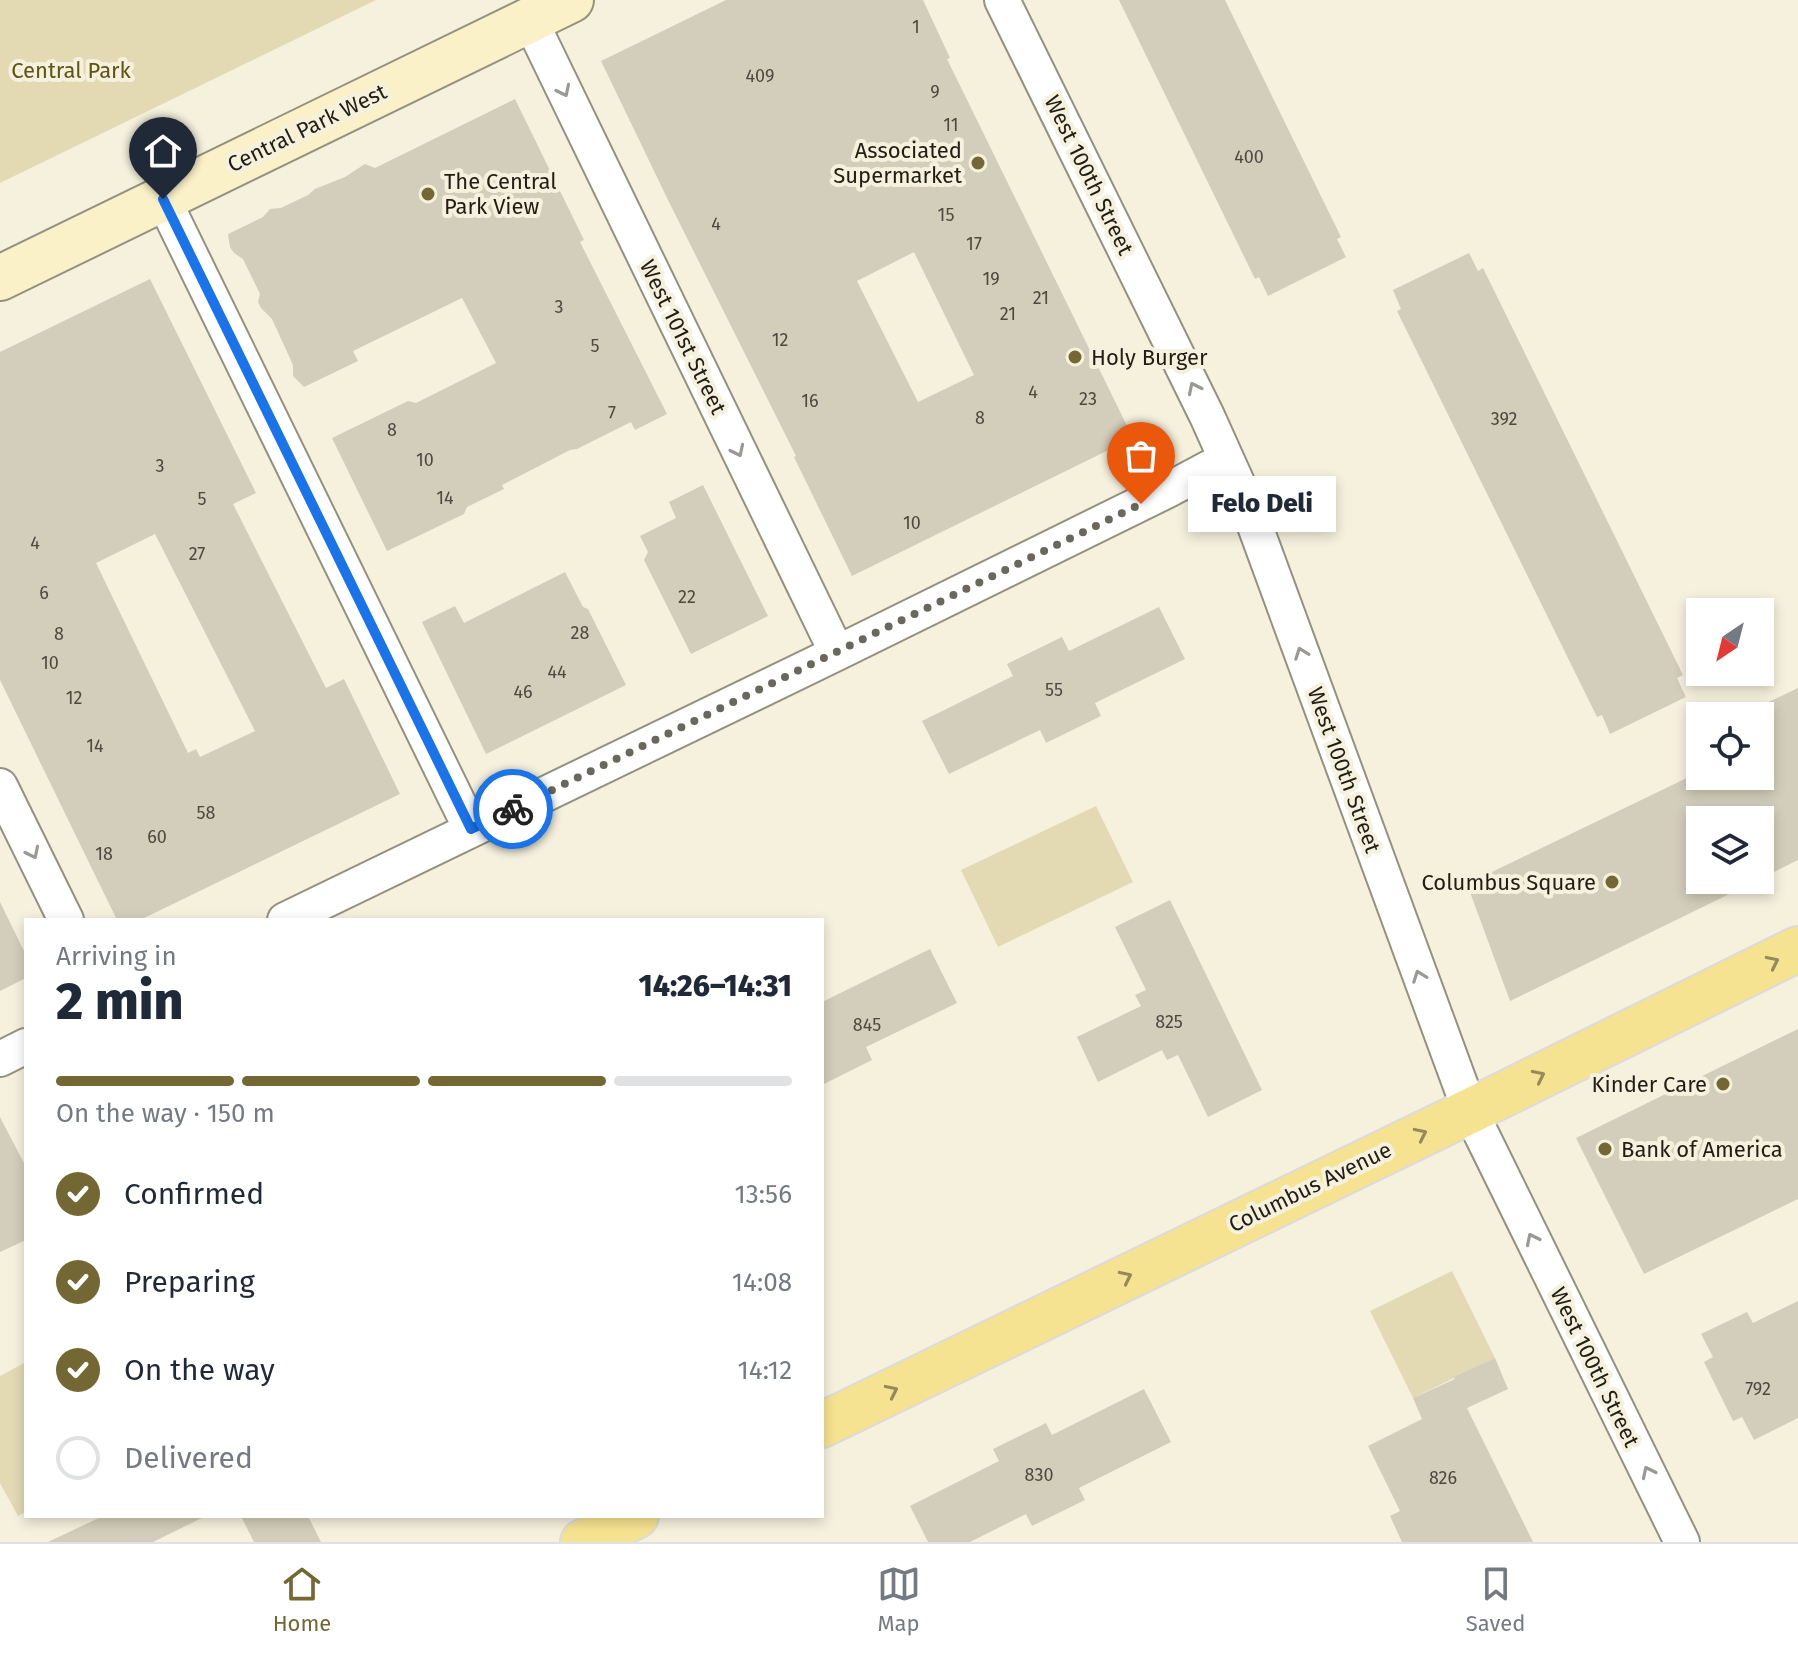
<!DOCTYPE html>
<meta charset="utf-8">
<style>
body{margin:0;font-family:"Fira Sans",sans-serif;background:#f6f6f7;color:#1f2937;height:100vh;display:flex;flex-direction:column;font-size:30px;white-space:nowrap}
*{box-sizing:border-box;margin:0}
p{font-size:26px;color:#747a83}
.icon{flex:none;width:44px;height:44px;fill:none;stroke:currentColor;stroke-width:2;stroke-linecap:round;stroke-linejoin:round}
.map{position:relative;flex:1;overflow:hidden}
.sheet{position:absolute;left:24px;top:918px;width:800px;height:600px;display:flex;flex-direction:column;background:#fff;border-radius:0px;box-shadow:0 4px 12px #0003}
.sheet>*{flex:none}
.needle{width:52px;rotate:215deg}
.fabs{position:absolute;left:1686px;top:598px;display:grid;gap:16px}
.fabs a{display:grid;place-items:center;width:88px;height:88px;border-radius:0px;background:#fff;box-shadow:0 4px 12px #0003;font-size:40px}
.pin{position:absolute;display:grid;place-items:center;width:68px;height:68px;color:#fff;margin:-82px -34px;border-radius:50% 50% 50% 0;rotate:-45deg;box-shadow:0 0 8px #0007}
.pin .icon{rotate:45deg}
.courier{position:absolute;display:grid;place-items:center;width:80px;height:80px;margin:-40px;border:6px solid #1a73e8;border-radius:50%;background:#fff;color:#222;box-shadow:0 2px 10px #0007}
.bubble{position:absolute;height:56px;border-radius:0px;background:#fff;box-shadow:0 4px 12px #0003;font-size:26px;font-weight:800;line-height:56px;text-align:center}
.head em{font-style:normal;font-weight:800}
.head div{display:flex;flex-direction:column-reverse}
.head{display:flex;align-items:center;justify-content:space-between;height:136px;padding:0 32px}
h1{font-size:52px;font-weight:800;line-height:60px}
.bar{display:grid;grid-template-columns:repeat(4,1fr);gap:12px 8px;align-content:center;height:96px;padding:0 32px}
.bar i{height:10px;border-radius:6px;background:#e0e1e3}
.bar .active{background:#736734}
.bar p{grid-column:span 4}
ol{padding:0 32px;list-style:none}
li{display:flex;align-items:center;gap:24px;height:88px}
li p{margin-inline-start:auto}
li .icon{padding:8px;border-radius:50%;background:#736734;color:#fff;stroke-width:4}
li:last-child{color:#747a83}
li i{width:44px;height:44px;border:4px solid #e0e1e3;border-radius:50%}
.tab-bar{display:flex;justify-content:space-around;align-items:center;height:112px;border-top:2px solid #e0e1e3;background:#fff;font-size:22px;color:#747a83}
.tab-bar a{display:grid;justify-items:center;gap:4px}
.tab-bar .active{color:#736734}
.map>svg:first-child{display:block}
.green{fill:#e3dab4}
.building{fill:#d3cebb;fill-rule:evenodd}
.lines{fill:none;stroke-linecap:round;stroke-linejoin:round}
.minor-casing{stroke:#95917f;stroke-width:38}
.secondary-casing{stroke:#95917f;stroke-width:48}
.primary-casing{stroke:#dbdbda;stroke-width:48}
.minor{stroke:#fff;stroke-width:34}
.secondary{stroke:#faf1c8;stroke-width:44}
.primary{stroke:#f5e391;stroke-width:44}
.oneway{stroke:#9a9996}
.oneway2{stroke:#958a5a}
.done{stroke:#6a675c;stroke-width:8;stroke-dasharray:0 14.4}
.route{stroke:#1a73e8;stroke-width:10}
.poi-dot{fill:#736734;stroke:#f5f1dd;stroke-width:3}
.labels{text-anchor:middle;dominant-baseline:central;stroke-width:8;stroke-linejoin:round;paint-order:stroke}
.number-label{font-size:18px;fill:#4c493f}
.park-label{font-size:22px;fill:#605316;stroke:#f5f1dd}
.street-label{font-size:22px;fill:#1f1d16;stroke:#f5f1dd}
.poi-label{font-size:22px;fill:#1f1d16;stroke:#f5f1dd;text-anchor:end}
</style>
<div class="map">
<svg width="1798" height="1542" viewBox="0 0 1798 1542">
<rect width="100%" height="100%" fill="#f5f1dd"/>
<path class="green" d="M0 0H376L0 183Z
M1096 806 1133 882 998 947 961 870Z
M1452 1271 1495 1358 1413 1398 1370 1311Z
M26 1362V1512L18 1516 0 1483V1376Z"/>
<path class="building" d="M726 0H923L950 58 947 59 1133 438 852 576 794 457 796 456 668 200 601 61ZM914 252 974 375 918 402 857 281Z
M1119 0H1225L1341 237 1337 239 1346 257 1268 296 1259 277 1255 279Z
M515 99 584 240 580 242 667 414 635 430 631 422 577 449 570 450 502 485 504 489 467 507 464 514 387 551 332 438 408 401 416 403 496 363 462 298 353 351 358 361 304 387 293 376V365L272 319 261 308 258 302 260 294 243 259 234 253 230 247 228 234 263 217 270 209 281 208 308 195 315 189 345 177 365 164 375 168Z
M1469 253 1478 271 1483 268 1683 675 1677 678 1686 697 1610 734 1602 715 1597 717 1397 311 1401 309 1393 290Z
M150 279 256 493 233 504 326 688 344 679 400 794 140 920H117L0 680V352ZM155 534 255 731 200 757 196 749 188 753 96 563Z
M703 485 768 616 691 654 644 560 648 552 640 536 676 518 669 502Z
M565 572 583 607 588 609 626 685 486 754 422 622 455 606 464 623Z
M1159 607 1185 659 1095 703 1101 716 1046 743 1040 730 949 774 922 721 1013 676 1007 664 1062 637 1069 651Z
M1798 688V860L1760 879V820H1700V880H1758L1510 1001 1467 884 1691 776H1760V706Z
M1170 900 1262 1090 1208 1117 1178 1055 1167 1060 1162 1050 1098 1082 1077 1037 1141 1006 1135 995 1146 990 1115 927Z
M0 902 26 955V978L0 991Z
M930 949 957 1003 866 1047 872 1060 822 1085V1002Z
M1798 1029V1199L1644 1274 1576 1138Z
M0 1117 26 1167V1240L0 1252Z
M1798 1301V1418L1754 1440 1742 1417 1733 1421 1704 1362 1713 1357 1701 1334 1747 1312 1753 1323Z
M1495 1358 1508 1389 1467 1408 1533 1542H1402L1390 1516 1400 1511 1368 1446 1422 1419 1413 1398 1455 1379 1454 1377Z
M1144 1389 1171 1442 1079 1488 1085 1500 1032 1526 1026 1514 970 1542H928L910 1506 999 1461 993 1449 1046 1423 1052 1435Z
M103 1516H206L153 1542H48Z
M241 1516H308L321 1542H254Z"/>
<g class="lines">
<defs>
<path id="minor" d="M1002 0 1207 416 1248 507 1470 1111 1682 1542
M530 20 837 653
M163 199 471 829
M0 786 66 920
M285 920 837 653 1168 490 1226 459
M0 1059 26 1046"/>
<path id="secondary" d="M0 278 571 0"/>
<path id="primary" d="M822 1425 1470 1111 1798 949
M583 1542 636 1516"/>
</defs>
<use href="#minor" class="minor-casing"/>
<use href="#secondary" class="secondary-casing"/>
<use href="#primary" class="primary-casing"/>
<use href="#minor" class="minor"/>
<use href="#secondary" class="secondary"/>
<use href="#primary" class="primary"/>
</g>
<defs><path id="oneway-chevron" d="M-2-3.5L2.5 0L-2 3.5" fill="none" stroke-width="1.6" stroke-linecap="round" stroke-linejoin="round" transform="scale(2)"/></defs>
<g class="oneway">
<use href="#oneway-chevron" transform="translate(564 91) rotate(64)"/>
<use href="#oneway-chevron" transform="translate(1194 388) rotate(-116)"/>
<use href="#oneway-chevron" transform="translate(738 451) rotate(64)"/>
<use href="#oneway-chevron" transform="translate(1301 653) rotate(-110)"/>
<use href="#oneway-chevron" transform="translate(33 853) rotate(64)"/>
<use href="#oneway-chevron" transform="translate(1419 976) rotate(-110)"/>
<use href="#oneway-chevron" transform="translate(1532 1239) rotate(-116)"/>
<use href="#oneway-chevron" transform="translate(1648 1472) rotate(-116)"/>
</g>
<g class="oneway2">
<use href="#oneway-chevron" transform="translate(1773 962) rotate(-26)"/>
<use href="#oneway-chevron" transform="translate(1539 1076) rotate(-26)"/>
<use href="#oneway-chevron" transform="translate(1421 1134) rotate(-26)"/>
<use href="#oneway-chevron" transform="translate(1126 1277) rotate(-26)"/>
<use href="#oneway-chevron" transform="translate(892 1391) rotate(-26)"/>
</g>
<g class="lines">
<path class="done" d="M513 809 1141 504"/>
<path class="route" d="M163 199 471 829 513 809"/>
</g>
<g class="poi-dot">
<circle cx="978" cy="163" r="8"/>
<circle cx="428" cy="194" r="8"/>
<circle cx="1075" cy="357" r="8"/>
<circle cx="1612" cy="882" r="8"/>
<circle cx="1723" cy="1084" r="8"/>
<circle cx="1605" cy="1149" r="8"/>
</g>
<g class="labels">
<g class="number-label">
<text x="916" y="27">1</text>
<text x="760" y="76">409</text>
<text x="935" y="92">9</text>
<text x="951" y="125">11</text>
<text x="1249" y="157">400</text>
<text x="946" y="215">15</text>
<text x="716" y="224">4</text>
<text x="974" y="244">17</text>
<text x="991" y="279">19</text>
<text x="1041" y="298">21</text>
<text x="559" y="307">3</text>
<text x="1008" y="314">21</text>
<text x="780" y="340">12</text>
<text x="595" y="346">5</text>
<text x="1033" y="392">4</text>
<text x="1088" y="399">23</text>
<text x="810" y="401">16</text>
<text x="612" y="413">7</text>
<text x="980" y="418">8</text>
<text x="1504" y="419">392</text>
<text x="392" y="430">8</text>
<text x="425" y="460">10</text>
<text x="160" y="466">3</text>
<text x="445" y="498">14</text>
<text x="202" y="499">5</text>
<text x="912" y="523">10</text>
<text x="35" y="543">4</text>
<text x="197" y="554">27</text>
<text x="44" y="593">6</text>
<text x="687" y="597">22</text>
<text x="580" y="633">28</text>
<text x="59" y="634">8</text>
<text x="50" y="663">10</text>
<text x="557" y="672">44</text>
<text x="1054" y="690">55</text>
<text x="523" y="692">46</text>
<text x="74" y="698">12</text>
<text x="95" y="746">14</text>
<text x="206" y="813">58</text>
<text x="157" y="837">60</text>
<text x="104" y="854">18</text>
<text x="1169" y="1022">825</text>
<text x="867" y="1025">845</text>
<text x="1758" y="1389">792</text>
<text x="1039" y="1475">830</text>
<text x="1443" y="1478">826</text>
</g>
<g class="park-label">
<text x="71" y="70">Central Park</text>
</g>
<g class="street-label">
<text transform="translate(307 128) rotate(-26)">Central Park West</text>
<text transform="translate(1089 175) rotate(64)">West 100th Street</text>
<text transform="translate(683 337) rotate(64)">West 101st Street</text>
<text transform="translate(1344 770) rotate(70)">West 100th Street</text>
<text transform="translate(1310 1187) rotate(-26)">Columbus Avenue</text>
<text transform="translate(1595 1367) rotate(64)">West 100th Street</text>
</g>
<g class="poi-label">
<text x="962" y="150">Associated<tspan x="962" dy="25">Supermarket</tspan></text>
<text x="444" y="181" text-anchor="start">The Central<tspan x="444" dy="25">Park View</tspan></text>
<text x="1091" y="357" text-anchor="start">Holy Burger</text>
<text x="1596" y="882">Columbus Square</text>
<text x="1707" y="1084">Kinder Care</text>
<text x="1621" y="1149" text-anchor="start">Bank of America</text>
</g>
</g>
</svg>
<div class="fabs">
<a><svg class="needle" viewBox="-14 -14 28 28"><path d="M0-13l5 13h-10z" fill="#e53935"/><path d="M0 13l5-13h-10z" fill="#747a83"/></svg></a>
<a><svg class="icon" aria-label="locate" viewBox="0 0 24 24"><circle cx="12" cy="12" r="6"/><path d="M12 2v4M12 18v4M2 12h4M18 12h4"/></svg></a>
<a><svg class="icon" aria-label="layers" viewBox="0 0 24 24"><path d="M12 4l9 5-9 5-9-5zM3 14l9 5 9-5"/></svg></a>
</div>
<div class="pin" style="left:1141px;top:504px;background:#ea580c"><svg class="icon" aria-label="bag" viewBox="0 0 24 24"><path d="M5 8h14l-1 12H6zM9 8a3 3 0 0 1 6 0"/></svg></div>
<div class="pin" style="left:163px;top:199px;background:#1f2937"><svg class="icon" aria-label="home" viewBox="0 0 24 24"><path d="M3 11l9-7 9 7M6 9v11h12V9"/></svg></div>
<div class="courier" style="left:513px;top:809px"><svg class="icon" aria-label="bike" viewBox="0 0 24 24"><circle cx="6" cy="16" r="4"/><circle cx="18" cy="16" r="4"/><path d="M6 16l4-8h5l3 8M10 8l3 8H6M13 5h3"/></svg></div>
<div class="bubble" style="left:1188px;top:476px;width:148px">Felo Deli</div>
<section class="sheet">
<div class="head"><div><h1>2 min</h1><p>Arriving in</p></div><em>14:26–14:31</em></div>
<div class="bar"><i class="active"></i><i class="active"></i><i class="active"></i><i></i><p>On the way · 150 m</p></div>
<ol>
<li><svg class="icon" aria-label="check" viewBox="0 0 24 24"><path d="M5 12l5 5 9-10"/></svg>Confirmed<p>13:56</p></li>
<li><svg class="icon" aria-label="check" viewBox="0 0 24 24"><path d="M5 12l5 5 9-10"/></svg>Preparing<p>14:08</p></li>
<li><svg class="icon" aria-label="check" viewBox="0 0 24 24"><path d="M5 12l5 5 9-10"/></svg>On the way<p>14:12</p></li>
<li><i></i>Delivered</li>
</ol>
</section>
</div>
<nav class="tab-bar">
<a class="active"><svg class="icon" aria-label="home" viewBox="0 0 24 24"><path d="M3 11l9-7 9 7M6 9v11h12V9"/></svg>Home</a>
<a><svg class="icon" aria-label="map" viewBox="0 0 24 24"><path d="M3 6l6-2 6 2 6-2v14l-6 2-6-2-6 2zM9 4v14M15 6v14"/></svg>Map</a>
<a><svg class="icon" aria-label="saved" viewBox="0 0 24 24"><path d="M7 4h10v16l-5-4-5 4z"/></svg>Saved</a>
</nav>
